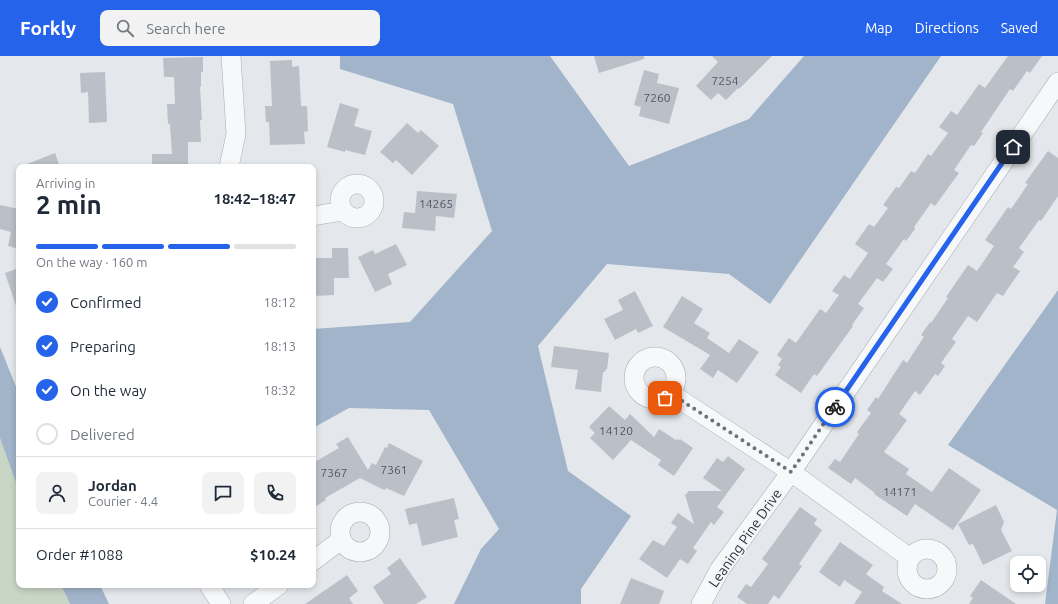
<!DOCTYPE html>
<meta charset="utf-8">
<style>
body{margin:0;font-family:Ubuntu,sans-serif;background:#f2f2f3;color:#1f2937;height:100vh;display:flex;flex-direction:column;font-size:15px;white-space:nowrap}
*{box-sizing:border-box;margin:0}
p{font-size:13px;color:#747a83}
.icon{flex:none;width:22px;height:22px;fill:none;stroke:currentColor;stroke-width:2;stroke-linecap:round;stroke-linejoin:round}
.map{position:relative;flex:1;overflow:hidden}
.side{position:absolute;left:16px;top:108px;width:300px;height:424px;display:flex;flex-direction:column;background:#fff;border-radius:8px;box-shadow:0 2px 6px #0003}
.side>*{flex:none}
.fabs{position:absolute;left:1010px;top:500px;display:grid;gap:8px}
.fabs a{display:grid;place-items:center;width:36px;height:36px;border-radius:8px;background:#fff;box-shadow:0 2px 6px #0003;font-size:20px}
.pin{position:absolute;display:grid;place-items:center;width:34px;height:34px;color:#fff;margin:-17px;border-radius:8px;box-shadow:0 2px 6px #0006}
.courier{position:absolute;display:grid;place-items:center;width:40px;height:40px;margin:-20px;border:3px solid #2563eb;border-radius:50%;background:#fff;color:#222;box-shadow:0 1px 5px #0007}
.head em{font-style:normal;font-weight:700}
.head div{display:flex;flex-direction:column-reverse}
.head{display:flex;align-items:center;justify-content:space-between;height:68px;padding:0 20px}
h1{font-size:26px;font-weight:700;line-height:30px}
.bar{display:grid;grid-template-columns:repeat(4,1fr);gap:6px 4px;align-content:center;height:48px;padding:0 20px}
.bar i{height:5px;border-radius:3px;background:#e0e1e3}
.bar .active{background:#2563eb}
.bar p{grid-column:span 4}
.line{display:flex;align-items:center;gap:10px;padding:0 20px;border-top:1px solid #e0e1e3}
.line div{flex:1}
.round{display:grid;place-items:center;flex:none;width:42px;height:42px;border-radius:8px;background:#f2f2f3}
ol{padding:0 20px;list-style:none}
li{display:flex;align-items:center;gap:12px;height:44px}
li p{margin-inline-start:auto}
li .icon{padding:4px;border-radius:50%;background:#2563eb;color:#fff;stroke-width:4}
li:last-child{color:#747a83}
li i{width:22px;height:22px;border:2px solid #e0e1e3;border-radius:50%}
header{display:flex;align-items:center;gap:24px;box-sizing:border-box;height:56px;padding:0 20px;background:#2563eb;color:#fff}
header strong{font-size:19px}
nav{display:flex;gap:22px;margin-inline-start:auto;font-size:14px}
.search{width:280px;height:36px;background:#f2f2f3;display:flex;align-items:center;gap:10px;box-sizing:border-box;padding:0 14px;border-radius:8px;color:#747a83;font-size:15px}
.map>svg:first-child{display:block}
.green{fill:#c9d5c5}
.water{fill:#a1b4c9}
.building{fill:#bbc0c8}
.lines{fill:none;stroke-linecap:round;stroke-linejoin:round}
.minor-casing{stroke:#a9aeb5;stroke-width:20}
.minor{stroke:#f7f8f9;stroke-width:19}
.done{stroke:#6c737e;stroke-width:4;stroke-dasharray:0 7.2}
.route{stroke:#2563eb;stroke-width:5}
.labels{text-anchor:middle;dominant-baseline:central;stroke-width:3.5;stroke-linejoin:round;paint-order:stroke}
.number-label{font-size:12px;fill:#505764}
.street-label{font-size:14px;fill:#2c3443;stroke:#f4f6f8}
</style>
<header>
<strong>Forkly</strong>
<div class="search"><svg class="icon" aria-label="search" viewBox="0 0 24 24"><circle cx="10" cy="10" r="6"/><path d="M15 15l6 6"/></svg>Search here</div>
<nav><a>Map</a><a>Directions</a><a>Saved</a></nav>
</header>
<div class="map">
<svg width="1058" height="548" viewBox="0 0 1058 548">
<rect width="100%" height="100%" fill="#e4e7eb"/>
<path class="green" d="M0 382 19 435V529H61L70 548H0Z"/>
<path class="water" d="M340 0H550L629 110 749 63 804 0H941L770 248 729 218 607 208 538 290 568 415 631 460 581 533V548H454L481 493 499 473 429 354 349 352 313 372V273L410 266 492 175 453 48 340 13Z
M1058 234V548H1045L1057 454 948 389Z
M0 291 19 338V435L0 382Z
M61 529H100L109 548H70Z"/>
<path class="building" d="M594 0H644V3L599 17Z
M712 0H772L739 33 738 32 726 44 718 37 711 44 696 30 718 6Z
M1008 0H1042L1030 17 1027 15 1013 35 1010 33 981 76 983 77 974 90 971 89 954 114 959 117 935 150 931 147 914 171 915 173 906 185 904 183 886 208 893 213 883 226 877 222 858 248 864 252 852 269 853 270 817 320 814 318 801 337 775 319 781 311 778 309 782 303 777 299 789 282 796 287 820 253 826 257 839 239 832 235 844 219 850 223 868 197 855 188 869 168 874 171 888 152 883 149 896 131 899 132 911 115 915 117 928 98 931 100 948 77 939 71 951 55 957 59 979 28 985 32Z
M203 1V16H201V31H200L202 64H200L201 86H188V109H182V111H152V98H172L170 68H168L167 48H175L174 21H164L163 2Z
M292 4V11L299 10 301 50H307L308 75 304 76 305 88 270 89 269 66H266L265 50H272L270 5Z
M644 14 659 18 657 27 679 32 669 68 639 60 641 51 634 49Z
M105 16 107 66 89 67 88 36 81 37 80 17Z
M340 47 359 53 354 70 372 75 365 99 345 94V96L327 91Z
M407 67 418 77 421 74 439 90 412 119 396 104 393 107 380 96Z
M1048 95 1058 102V140L1041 165 1039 164 1019 192 1024 196 1013 211 1020 215 1003 240 997 237 977 266 968 260 952 283 956 286 941 307 945 310 938 320 935 318 920 339 915 335 899 358 907 364 884 396 909 413 906 418 932 436 949 412 981 434 953 474 915 448 907 460 874 438 875 437 855 422 851 428 828 412 835 403 840 406 859 378 857 376 871 357 867 354 876 341 878 343 903 304 907 307 914 296 924 281 921 279 930 266 931 267 948 242 946 241 968 209 977 215 994 190 985 184 1008 151 1011 153 1028 128 1025 127Z
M55 97 60 111H22V110Z
M417 135 457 138 454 162 436 160 435 175 402 172 404 156 415 157Z
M0 149 19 153V193L8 190 11 176 0 173Z
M396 188 407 209 388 218 392 228 375 236 358 201 373 194 375 198Z
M332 192H348L349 222H334V239L313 240V202H332Z
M19 212V253H17L5 217Z
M635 235 653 270 638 277 636 273 615 284 604 263 623 254 618 244Z
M682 240 703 253 694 267 710 277 707 282 729 297 739 283 759 296 737 327 718 314 713 322 700 313 710 299 663 271Z
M554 290 609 297 607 313H606L605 316H603L601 336 575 333 578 314 551 311Z
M609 350 625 364 630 358 654 381 659 373 676 384 677 383 679 384 680 383 693 392 674 420 658 409 661 404 631 384 613 404 590 382 595 377 589 371Z
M348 381 368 414 372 407 376 409 385 391 387 392 389 387 423 405 404 440 386 432 385 434 382 433 360 422 325 442 326 444 313 452V407L339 392 336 388Z
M728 400 745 413 717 451 724 456 714 469 711 466 693 492 697 495 688 508 680 503 667 522 639 503 653 484 664 490 677 471 671 467 678 457 694 468 685 439 689 435H722L703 422 717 402 723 406Z
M454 442 459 463 454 464 458 481 422 490 417 467 409 469 405 453Z
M996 449 1004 466 1001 474 1012 495 983 509 973 488 969 489 958 468Z
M800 451 817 463 814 468 822 474 799 508 802 510 779 543 774 539 768 548H747L737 541 746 528 751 531 768 508 762 503Z
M840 486 873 509 866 518 884 531 882 535 902 548H854L862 536 844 524 840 531 819 516Z
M400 502 427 541 416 548H384L373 531 391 518 387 512Z
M347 519 358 535 349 542 353 548H305Z
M631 522 664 535 659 548H620Z
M981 524 1016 548H969L973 542 970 540Z"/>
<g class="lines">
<defs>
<path id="minor" d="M229 111 236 78 231 0
M340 145a17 17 0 1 1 34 0a17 17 0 1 1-34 0Z
M313 160 343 155
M634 322a21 21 0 1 1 42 0a21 21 0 1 1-42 0Z
M670 337 791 416 910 502
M340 476a20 20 0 1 1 40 0a20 20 0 1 1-40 0Z
M907 513a20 20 0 1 1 40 0a20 20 0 1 1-40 0Z
M313 505 341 484
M209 529 221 548
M253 548 279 529
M701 548 720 513 791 416 1058 26"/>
</defs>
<use href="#minor" class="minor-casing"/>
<use href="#minor" class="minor"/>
</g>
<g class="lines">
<path class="done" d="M665 342 670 337 791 416 835 351"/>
<path class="route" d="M835 351 1013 91"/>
</g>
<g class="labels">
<g class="number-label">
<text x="725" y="24">7254</text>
<text x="657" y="41">7260</text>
<text x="436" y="147">14265</text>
<text x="616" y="374">14120</text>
<text x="394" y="413">7361</text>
<text x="334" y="416">7367</text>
<text x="900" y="435">14171</text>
</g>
<g class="street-label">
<text transform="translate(745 482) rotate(-55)">Leaning Pine Drive</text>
</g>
</g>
</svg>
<div class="fabs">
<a><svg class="icon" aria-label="locate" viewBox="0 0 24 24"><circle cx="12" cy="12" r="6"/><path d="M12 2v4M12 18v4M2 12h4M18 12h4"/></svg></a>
</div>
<div class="pin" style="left:665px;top:342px;background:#ea580c"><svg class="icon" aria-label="bag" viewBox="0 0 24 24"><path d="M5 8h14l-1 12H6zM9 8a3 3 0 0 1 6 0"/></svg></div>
<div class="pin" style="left:1013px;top:91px;background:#1f2937"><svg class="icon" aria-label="home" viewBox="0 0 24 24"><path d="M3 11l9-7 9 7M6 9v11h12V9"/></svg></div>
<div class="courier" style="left:835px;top:351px"><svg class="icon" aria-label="bike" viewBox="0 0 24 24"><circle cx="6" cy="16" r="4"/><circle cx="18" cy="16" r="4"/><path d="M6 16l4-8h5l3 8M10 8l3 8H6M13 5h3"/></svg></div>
<section class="side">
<div class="head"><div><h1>2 min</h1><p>Arriving in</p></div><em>18:42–18:47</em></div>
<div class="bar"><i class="active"></i><i class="active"></i><i class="active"></i><i></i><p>On the way · 160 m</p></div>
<ol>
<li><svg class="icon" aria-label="check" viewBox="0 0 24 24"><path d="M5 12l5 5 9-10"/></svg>Confirmed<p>18:12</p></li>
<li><svg class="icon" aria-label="check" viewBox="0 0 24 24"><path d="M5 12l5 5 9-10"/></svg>Preparing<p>18:13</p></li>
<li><svg class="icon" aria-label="check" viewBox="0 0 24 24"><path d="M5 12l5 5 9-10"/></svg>On the way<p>18:32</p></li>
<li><i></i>Delivered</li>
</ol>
<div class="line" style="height:72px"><a class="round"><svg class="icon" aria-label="person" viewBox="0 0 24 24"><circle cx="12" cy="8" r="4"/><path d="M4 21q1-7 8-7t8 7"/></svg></a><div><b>Jordan</b><p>Courier · 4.4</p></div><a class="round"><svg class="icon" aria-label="chat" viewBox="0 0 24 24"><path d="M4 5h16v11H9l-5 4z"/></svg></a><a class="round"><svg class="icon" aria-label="phone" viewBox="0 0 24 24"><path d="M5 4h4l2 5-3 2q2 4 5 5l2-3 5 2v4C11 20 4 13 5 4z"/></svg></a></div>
<div class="line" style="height:52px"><div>Order #1088</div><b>$10.24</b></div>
</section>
</div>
